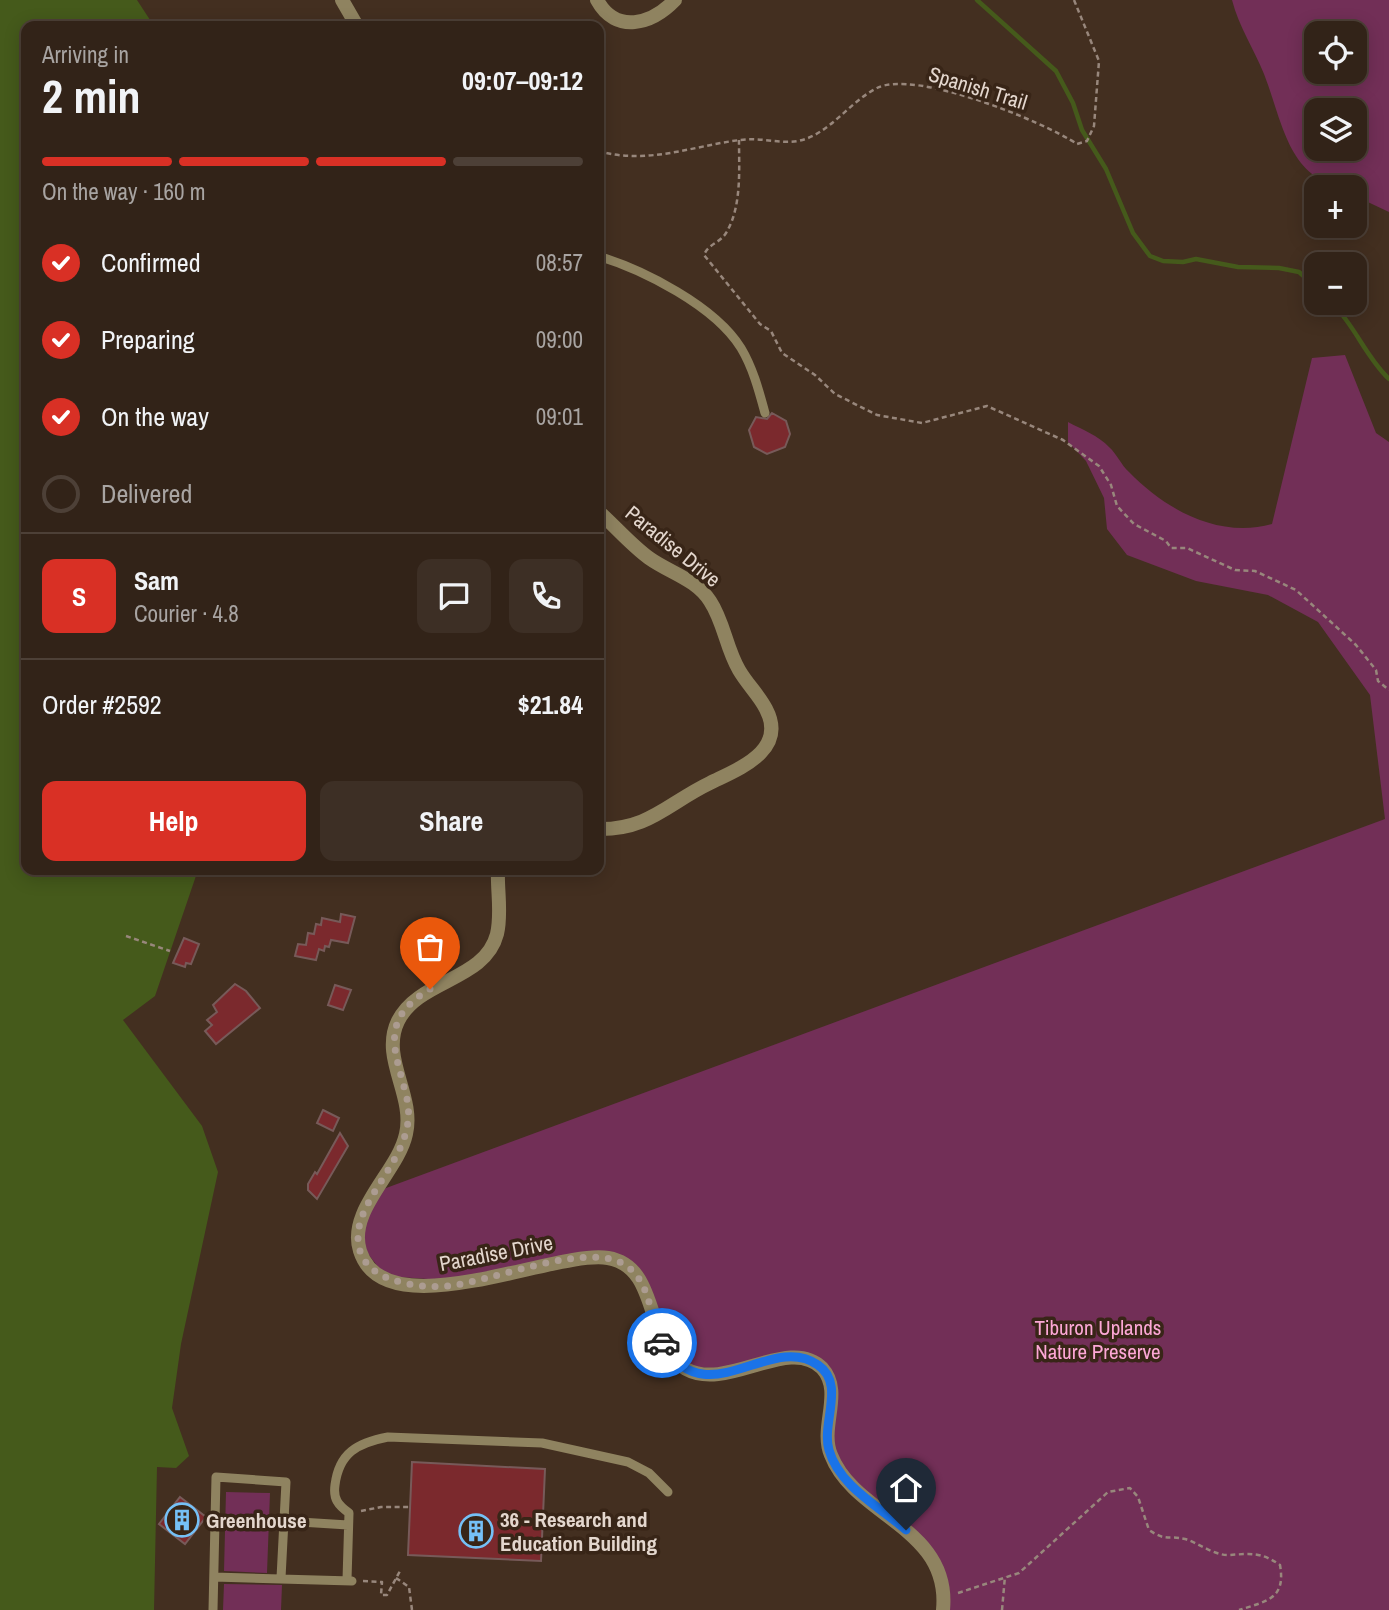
<!DOCTYPE html>
<meta charset="utf-8">
<style>
body{margin:0;font-family:"Archivo Narrow",sans-serif;background:#3d2f25;color:#f1f3f6;height:100vh;display:flex;flex-direction:column;font-size:26px;white-space:nowrap}
*{box-sizing:border-box;margin:0}
p{font-size:23px;color:#a8a4a2}
.icon{flex:none;width:38px;height:38px;fill:none;stroke:currentColor;stroke-width:2;stroke-linecap:round;stroke-linejoin:round}
.map{position:relative;flex:1;overflow:hidden}
.details{position:absolute;left:21px;top:21px;width:583px;height:854px;display:flex;flex-direction:column;background:#322318;border-radius:14px;box-shadow:0 4px 18px #0003,0 0 0 2px #4d4037}
.details>*{flex:none}
.tools{position:absolute;left:1304px;top:21px;display:grid;gap:14px}
.tools a{display:grid;place-items:center;width:63px;height:63px;border-radius:14px;background:#322318;box-shadow:0 4px 18px #0003,0 0 0 2px #4d4037;font-size:35px}
.pin{position:absolute;display:grid;place-items:center;width:60px;height:60px;color:#fff;margin:-72px -30px;border-radius:50% 50% 50% 0;rotate:-45deg;box-shadow:0 0 7px #0007}
.pin .icon{rotate:45deg}
.courier{position:absolute;display:grid;place-items:center;width:70px;height:70px;margin:-35px;border:5px solid #1a73e8;border-radius:50%;background:#fff;color:#222;box-shadow:0 2px 9px #0007}
.summary em{font-style:normal;font-weight:700}
.summary div{display:flex;flex-direction:column-reverse}
.summary{display:flex;align-items:center;justify-content:space-between;height:119px;padding:0 21px}
h1{font-size:46px;font-weight:700;line-height:52px}
.bar{display:grid;grid-template-columns:repeat(4,1fr);gap:10px 7px;align-content:center;height:84px;padding:0 21px}
.bar i{height:9px;border-radius:5px;background:#4d4037}
.bar .selected{background:#d93025}
.bar p{grid-column:span 4}
.line{display:flex;align-items:center;gap:18px;padding:0 21px;border-top:2px solid #4d4037}
.line div{flex:1}
.round{display:grid;place-items:center;flex:none;width:74px;height:74px;border-radius:14px;background:#3d2f25}
ol{padding:0 21px;list-style:none}
li{display:flex;align-items:center;gap:21px;height:77px}
li p{margin-inline-start:auto}
li .icon{padding:7px;border-radius:50%;background:#d93025;color:#fff;stroke-width:4}
li:last-child{color:#a8a4a2}
li i{width:38px;height:38px;border:4px solid #4d4037;border-radius:50%}
.action{display:flex;gap:14px;margin-top:auto;padding:14px 21px}
.action a{flex:1;height:80px;border-radius:14px;background:#d93025;color:#fff;font-size:28px;font-weight:700;line-height:80px;text-align:center}
.action a+a{background:#3d2f25;color:#f1f3f6}
.map>svg:first-child{display:block}
.green{fill:#722f57;fill-rule:evenodd}
.water{fill:#455a1b}
.lines{fill:none;stroke-linecap:round;stroke-linejoin:round}
.stream{stroke:#455a1b;stroke-width:4.5}
.building{fill:#7b292d;stroke:#775a59;stroke-width:2}
.path{stroke:#98877c;stroke-width:2.5;stroke-dasharray:5 3.5;stroke-linecap:butt}
.service{stroke:#8f8360;stroke-width:9}
.tertiary{stroke:#8f8360;stroke-width:14}
.done{stroke:#ac9c91;stroke-width:7;stroke-dasharray:0 12.6}
.route{stroke:#1a73e8;stroke-width:9}
.labels{text-anchor:middle;dominant-baseline:central;stroke-width:7;stroke-linejoin:round;paint-order:stroke}
.street-label{font-size:21px;fill:#e4d7ce;stroke:#382517}
.park-label{font-size:21px;fill:#fda7d6;stroke:#382517}
.poi-label{font-size:21px;font-weight:bold;fill:#e4d7ce;stroke:#382517;text-anchor:start}
</style>
<div class="map">
<svg width="1389" height="1610" viewBox="0 0 1389 1610">
<rect width="100%" height="100%" fill="#432f20"/>
<path class="green" d="M1232 0H1389V212L1355 196 1354 187C1289 187 1283 122 1264 74 1254 49 1239 27 1232 0ZM1316 33H1354V72H1316ZM1316 110H1354V149H1316Z
M1345 355 1376 433 1389 442V1610H943L938 1569 832 1459V1388L810 1361 746 1369 684 1367 645 1292 612 1259 470 1282 385 1276 359 1242 378 1191 1385 819 1370 695 1318 622 1268 595 1196 581 1127 555 1107 529 1104 498 1086 461 1068 442V422C1081 429 1099 436 1109 447 1117 454 1121 465 1129 472 1166 510 1219 539 1272 524L1312 358Z
M226 1492 270 1493 267 1573 224 1571Z
M224 1584 282 1585 281 1610H223Z"/>
<path class="water" d="M0 0H137L154 26H26V870H198L155 996 123 1020 202 1126 218 1172 181 1344 172 1408 189 1456 176 1468 157 1467 154 1610H0Z"/>
<g class="lines">
<path class="stream" d="M977 0 1056 71 1073 103 1082 130 1106 169 1133 233 1150 256 1163 261 1183 262 1196 259 1238 267 1279 268 1299 272 1316 287
M1332 303C1356 327 1365 356 1389 379"/>
</g>
<path class="building" d="M772 413 786 421 790 434 785 447 767 454 754 447 749 430 756 417 767 419Z
M341 914 355 917 348 943 331 940 329 947 325 946 324 951 319 949 316 960 295 956 298 944 306 945 308 933 314 934 316 924 321 925 322 918 340 922Z
M184 938 199 944 191 964 186 963 185 967 173 963Z
M235 984 246 991 260 1008 216 1044 205 1031 212 1025 207 1020 217 1012 213 1005Z
M335 985 351 990 343 1010 328 1005Z
M323 1110 339 1118 333 1131 317 1123Z
M340 1133 348 1146 317 1199 308 1190V1184L315 1172 317 1174Z
M412 1462 545 1469 541 1561 408 1555Z
M180 1497 206 1517 185 1544 159 1524Z"/>
<g class="lines">
<path class="path" d="M739 140C739 169 742 207 726 233 720 243 708 244 704 255L760 324 771 331 782 353 815 375 835 394 877 415 922 423 987 406 1063 440 1099 466 1111 485 1117 506 1134 524 1166 541 1171 548H1187L1235 570 1255 571 1296 590 1356 645 1376 670 1378 681 1389 690
M598 151C648 165 692 146 740 140 759 137 780 144 798 141 829 135 849 102 877 88 915 69 1042 121 1077 144L1087 141 1094 126 1099 61 1074 0
M126 936 170 951
M361 1511 381 1507H410
M396 1578 409 1587 412 1610
M363 1581 382 1582 381 1595H387L400 1571
M958 1593 1019 1573 1108 1492 1130 1488 1138 1497 1149 1530C1167 1542 1168 1535 1185 1539 1199 1543 1213 1555 1228 1555 1250 1554 1260 1551 1280 1565 1286 1599 1267 1601 1239 1610
M1002 1610 1005 1576"/>
<path class="service" d="M598 256C644 270 715 306 741 348 753 368 759 391 765 413
M284 1521 348 1525
M214 1577 352 1581
M347 1580 349 1513C338 1505 333 1499 335 1485 339 1453 357 1443 388 1437L542 1443 628 1462 649 1473 668 1492
M213 1610 216 1477 286 1482 281 1578"/>
<path class="tertiary" d="M342 0 357 26
M597 0C616 35 652 24 675 0
M598 511C615 526 631 545 649 558 670 573 696 579 710 601 724 622 726 648 739 670 747 684 759 695 766 709 788 751 738 769 710 783 668 803 649 830 598 829
M498 870C497 891 502 913 497 934 485 981 419 979 398 1021 380 1058 415 1095 406 1134 398 1172 347 1210 360 1251 385 1330 555 1249 608 1258 661 1267 644 1344 686 1369 727 1392 789 1335 822 1368 844 1392 819 1427 831 1455 855 1517 951 1527 943 1610"/>
</g>
<g class="lines">
<path class="done" d="M430 989C377 1021 396 1051 407 1099 420 1159 345 1201 360 1251 365 1266 377 1274 390 1279 408 1285 429 1288 448 1286 492 1282 592 1238 628 1267 651 1284 650 1319 662 1343"/>
<path class="route" d="M662 1343C706 1418 770 1331 818 1365 846 1384 821 1423 829 1450 839 1486 880 1507 906 1530"/>
</g>
<defs>
<symbol id="building-ring" viewBox="-11 -11 22 22"><circle r="9.5" fill="#382517" stroke="#75c0f6" stroke-width="1.5"/><path d="M-4-6H4V6H1V3H-1V6H-4ZM-2.5-4.3h1.7v1.8h-1.7ZM.8-4.3h1.7v1.8H.8ZM-2.5-1h1.7V.8h-1.7ZM.8-1h1.7V.8H.8Z" fill="#75c0f6"/></symbol>
</defs>
<g fill-rule="evenodd">
<use href="#building-ring" x="163" y="1501" width="38" height="38"/>
<use href="#building-ring" x="457" y="1512" width="38" height="38"/>
</g>
<g class="labels">
<g class="street-label">
<text transform="translate(978 88) rotate(17)">Spanish Trail</text>
<text transform="translate(673 546) rotate(39)">Paradise Drive</text>
<text transform="translate(496 1253) rotate(-11)">Paradise Drive</text>
</g>
<g class="park-label">
<text x="1098" y="1327">Tiburon Uplands<tspan x="1098" dy="24">Nature Preserve</tspan></text>
</g>
<g class="poi-label">
<text x="500" y="1519">36 - Research and<tspan x="500" dy="24">Education Building</tspan></text>
<text x="206" y="1520">Greenhouse</text>
</g>
</g>
</svg>
<div class="tools">
<a><svg class="icon" aria-label="locate" viewBox="0 0 24 24"><circle cx="12" cy="12" r="6"/><path d="M12 2v4M12 18v4M2 12h4M18 12h4"/></svg></a>
<a><svg class="icon" aria-label="layers" viewBox="0 0 24 24"><path d="M12 4l9 5-9 5-9-5zM3 14l9 5 9-5"/></svg></a>
<a>+</a>
<a>−</a>
</div>
<div class="pin" style="left:430px;top:989px;background:#ea580c"><svg class="icon" aria-label="bag" viewBox="0 0 24 24"><path d="M5 8h14l-1 12H6zM9 8a3 3 0 0 1 6 0"/></svg></div>
<div class="pin" style="left:906px;top:1530px;background:#1f2937"><svg class="icon" aria-label="home" viewBox="0 0 24 24"><path d="M3 11l9-7 9 7M6 9v11h12V9"/></svg></div>
<div class="courier" style="left:662px;top:1343px"><svg class="icon" aria-label="car" viewBox="0 0 24 24"><path d="M5 17H2v-5l4-1 3-4h7l3 4 3 1v5h-3M9 17h6M6 11h13"/><circle cx="7" cy="17" r="2"/><circle cx="17" cy="17" r="2"/></svg></div>
<section class="details">
<div class="summary"><div><h1>2 min</h1><p>Arriving in</p></div><em>09:07–09:12</em></div>
<div class="bar"><i class="selected"></i><i class="selected"></i><i class="selected"></i><i></i><p>On the way · 160 m</p></div>
<ol>
<li><svg class="icon" aria-label="check" viewBox="0 0 24 24"><path d="M5 12l5 5 9-10"/></svg>Confirmed<p>08:57</p></li>
<li><svg class="icon" aria-label="check" viewBox="0 0 24 24"><path d="M5 12l5 5 9-10"/></svg>Preparing<p>09:00</p></li>
<li><svg class="icon" aria-label="check" viewBox="0 0 24 24"><path d="M5 12l5 5 9-10"/></svg>On the way<p>09:01</p></li>
<li><i></i>Delivered</li>
</ol>
<div class="line" style="height:126px"><b class="round" style="background:#d93025;color:#fff">S</b><div><b>Sam</b><p>Courier · 4.8</p></div><a class="round"><svg class="icon" aria-label="chat" viewBox="0 0 24 24"><path d="M4 5h16v11H9l-5 4z"/></svg></a><a class="round"><svg class="icon" aria-label="phone" viewBox="0 0 24 24"><path d="M5 4h4l2 5-3 2q2 4 5 5l2-3 5 2v4C11 20 4 13 5 4z"/></svg></a></div>
<div class="line" style="height:91px"><div>Order #2592</div><b>$21.84</b></div>
<div class="action"><a>Help</a><a>Share</a></div>
</section>
</div>
